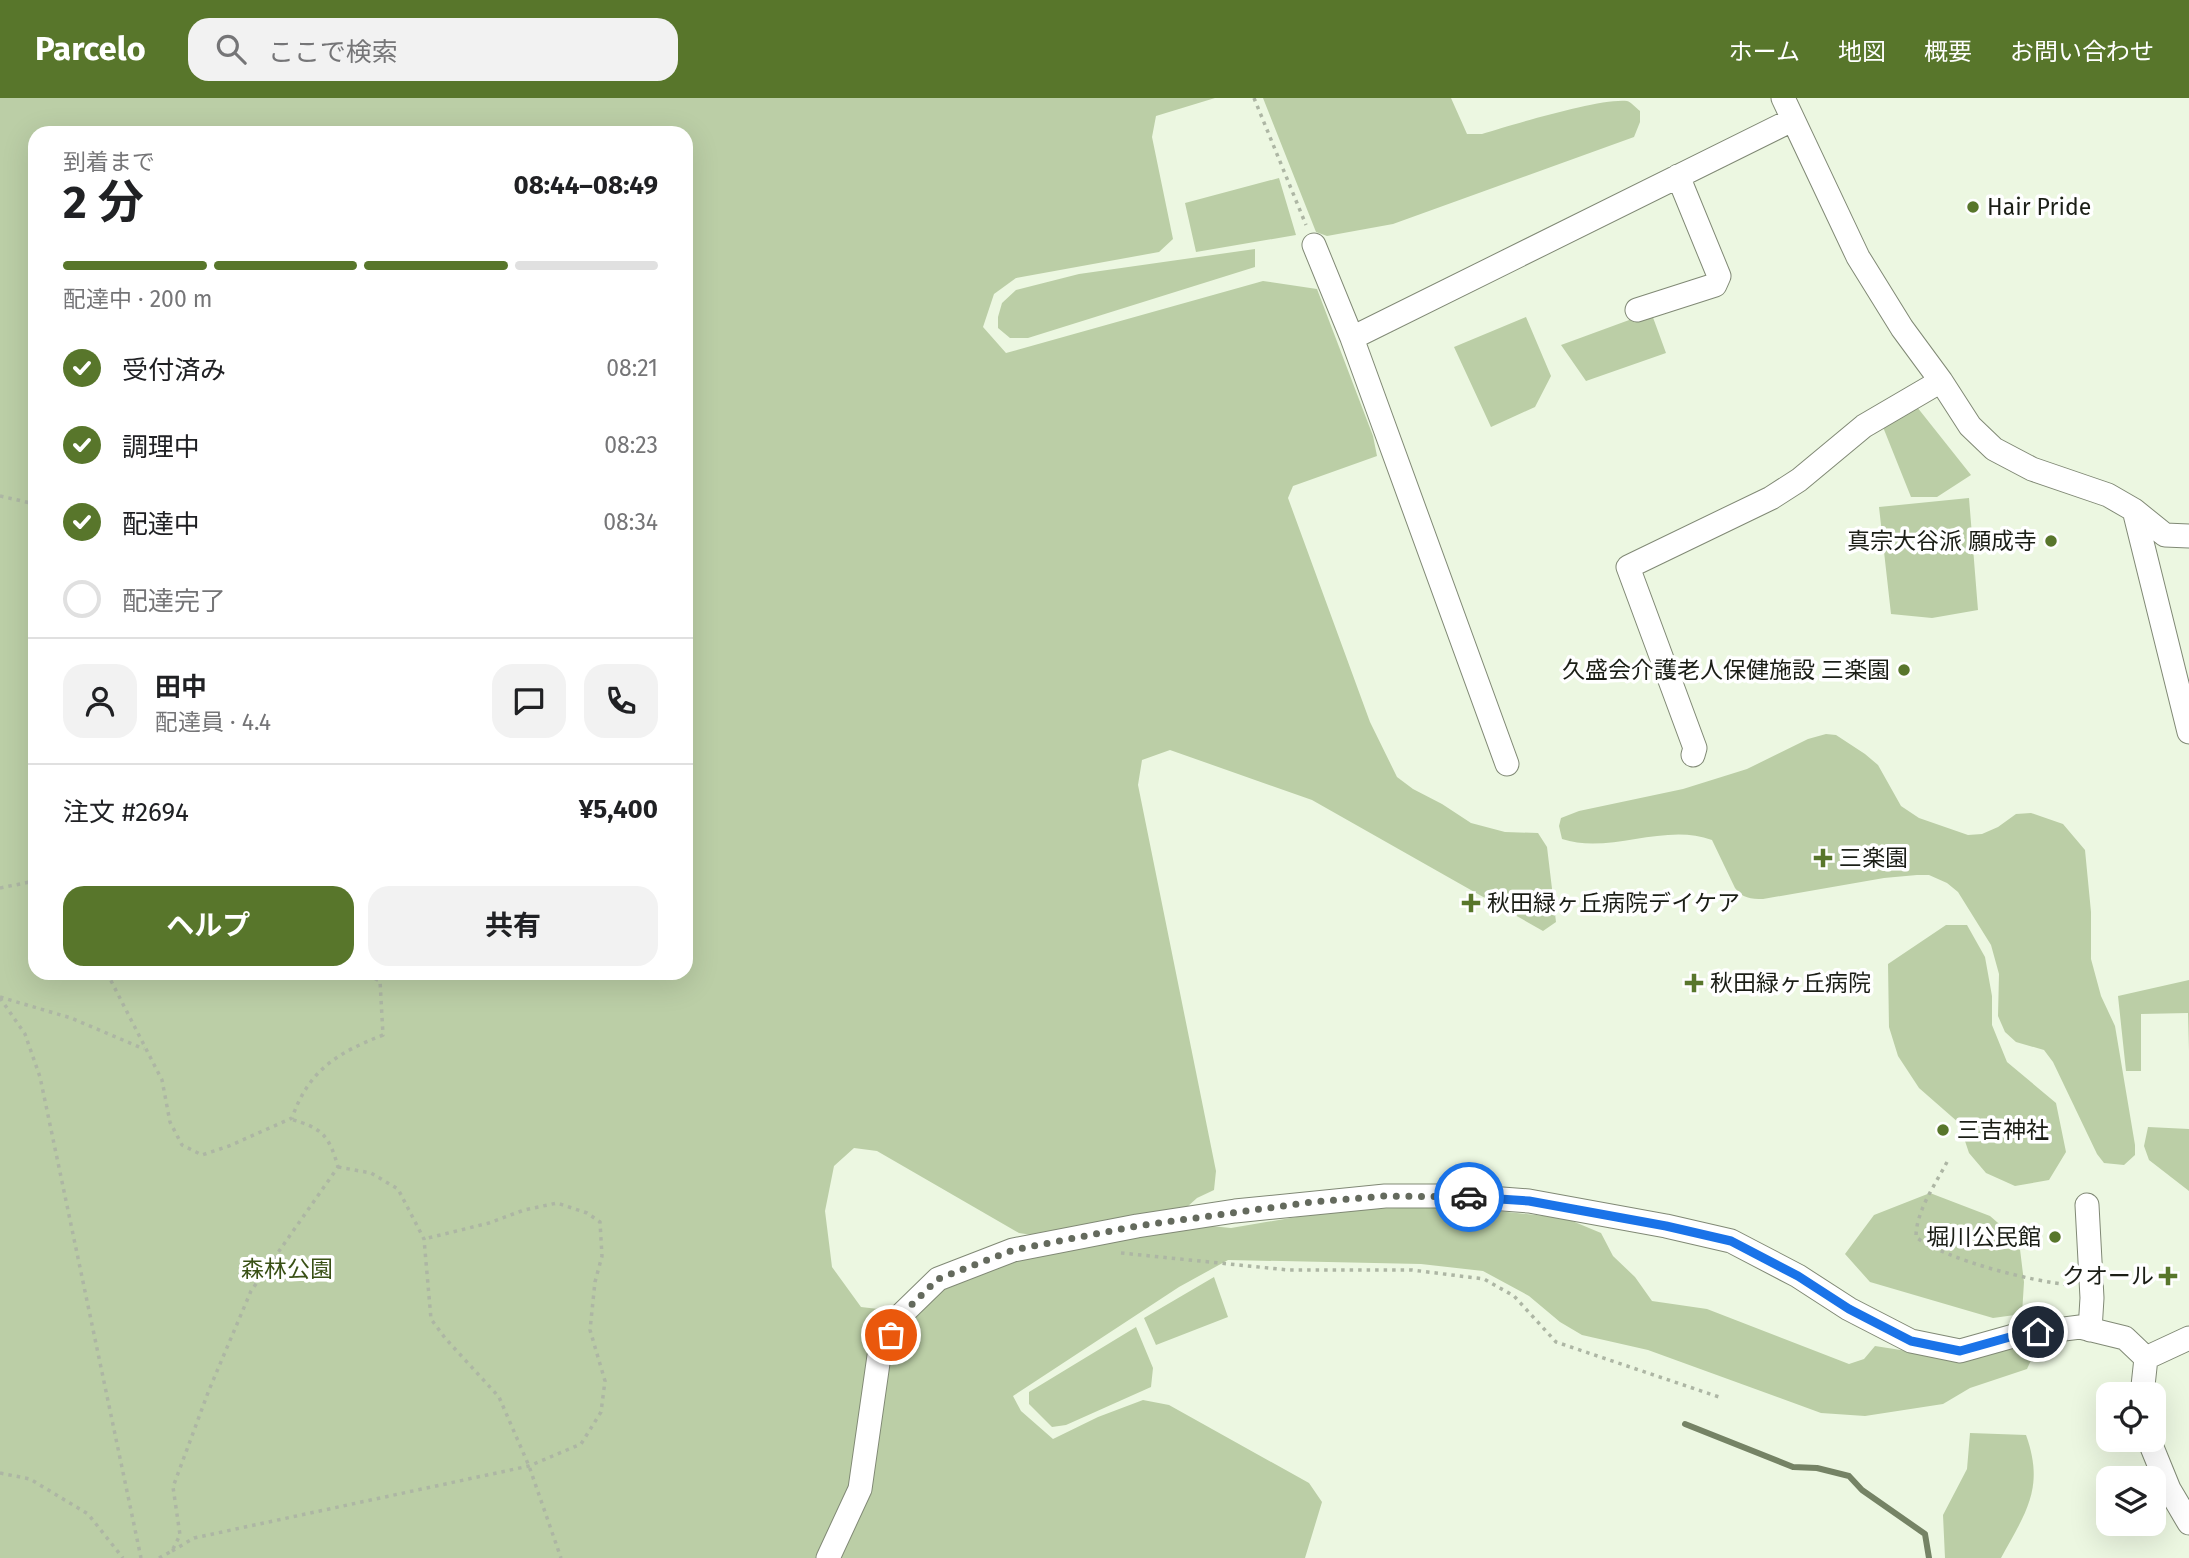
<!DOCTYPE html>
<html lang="ja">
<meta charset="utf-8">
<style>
body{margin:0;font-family:"Fira Sans","Noto Sans JP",sans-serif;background:#f2f2f2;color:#202124;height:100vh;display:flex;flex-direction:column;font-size:26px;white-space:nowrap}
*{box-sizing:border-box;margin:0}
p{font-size:23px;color:#757577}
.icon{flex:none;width:38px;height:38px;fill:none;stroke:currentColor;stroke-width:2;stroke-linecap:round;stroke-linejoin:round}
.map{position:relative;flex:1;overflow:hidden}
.panel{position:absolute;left:28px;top:28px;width:665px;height:854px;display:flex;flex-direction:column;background:#fff;border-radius:21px;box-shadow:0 7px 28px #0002}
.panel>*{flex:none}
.fabs{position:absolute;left:2096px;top:1284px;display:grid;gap:14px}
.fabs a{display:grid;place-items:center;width:70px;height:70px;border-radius:14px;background:#fff;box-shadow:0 7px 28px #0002;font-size:35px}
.pin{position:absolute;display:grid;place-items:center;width:60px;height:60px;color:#fff;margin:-30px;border:4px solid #fff;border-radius:50%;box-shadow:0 2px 7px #0007}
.courier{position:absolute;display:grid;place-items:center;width:70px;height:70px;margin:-35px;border:5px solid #1a73e8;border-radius:50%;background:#fff;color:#222;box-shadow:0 2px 9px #0007}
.headline em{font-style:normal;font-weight:700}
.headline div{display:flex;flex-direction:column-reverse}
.headline{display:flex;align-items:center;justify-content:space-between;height:119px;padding:0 35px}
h1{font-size:46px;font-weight:700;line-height:52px}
.bar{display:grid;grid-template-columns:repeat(4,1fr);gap:10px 7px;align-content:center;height:84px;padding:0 35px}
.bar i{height:9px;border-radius:5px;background:#e0e0e0}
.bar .on{background:#58762b}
.bar p{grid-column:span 4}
.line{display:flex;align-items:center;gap:18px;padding:0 35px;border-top:2px solid #e0e0e0}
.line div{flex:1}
.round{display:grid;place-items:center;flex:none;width:74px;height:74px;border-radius:21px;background:#f2f2f2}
ol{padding:0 35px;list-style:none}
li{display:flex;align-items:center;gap:21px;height:77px}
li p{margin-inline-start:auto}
li .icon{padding:7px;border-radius:50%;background:#58762b;color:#fff;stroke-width:4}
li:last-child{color:#757577}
li i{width:38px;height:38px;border:4px solid #e0e0e0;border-radius:50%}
.button{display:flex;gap:14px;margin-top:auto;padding:14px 35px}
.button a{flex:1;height:80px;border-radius:21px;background:#58762b;color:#fff;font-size:28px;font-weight:700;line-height:80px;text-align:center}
.button a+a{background:#f2f2f2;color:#202124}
header{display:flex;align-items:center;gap:42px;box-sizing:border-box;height:98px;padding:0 35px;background:#58762b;color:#fff}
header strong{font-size:33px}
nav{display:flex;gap:38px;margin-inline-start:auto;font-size:24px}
.search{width:490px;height:63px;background:#f2f2f2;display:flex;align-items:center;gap:18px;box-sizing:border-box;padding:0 24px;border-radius:21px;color:#757577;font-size:26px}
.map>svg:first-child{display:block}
.green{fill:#bbcea6;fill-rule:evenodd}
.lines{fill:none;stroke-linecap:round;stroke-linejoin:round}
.stream{stroke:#758365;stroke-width:6}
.minor-casing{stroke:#808975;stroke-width:25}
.path{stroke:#adb6a4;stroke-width:3.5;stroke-dasharray:3.5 5;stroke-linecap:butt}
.minor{stroke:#fff;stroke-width:23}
.done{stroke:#646a5d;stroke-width:7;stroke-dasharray:0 12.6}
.route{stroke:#1a73e8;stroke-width:9}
.poi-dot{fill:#58762b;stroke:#fff;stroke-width:2.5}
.labels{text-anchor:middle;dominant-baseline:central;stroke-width:7;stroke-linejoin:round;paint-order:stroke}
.poi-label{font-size:23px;fill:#1b1e16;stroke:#fff;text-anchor:start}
.park-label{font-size:23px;fill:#395015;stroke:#fff}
</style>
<header>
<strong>Parcelo</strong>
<div class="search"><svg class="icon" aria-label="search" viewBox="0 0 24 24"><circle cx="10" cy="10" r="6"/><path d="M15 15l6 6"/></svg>ここで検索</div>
<nav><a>ホーム</a><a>地図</a><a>概要</a><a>お問い合わせ</a></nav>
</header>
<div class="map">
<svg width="2189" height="1460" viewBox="0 0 2189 1460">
<rect width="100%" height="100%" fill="#ecf7e1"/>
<path class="green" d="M0 0H1215L1156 18 1152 39 1173 141 1159 154 1016 180 994 196 983 229 1006 255 1263 183 1317 191 1373 338 1377 358 1293 388 1288 400 1370 624 1397 679 1413 691 1442 706 1471 725 1505 734 1538 735 1547 749 1556 824 1543 833 1312 702 1170 652 1142 662 1138 687 1216 1073 1214 1092 1197 1100 1187 1109 1032 1137 1019 1135 877 1053 854 1050 834 1068 825 1113 832 1169 861 1209 887 1212 1012 1164 1096 1142 1190 1126 1231 1130 1344 1111 1459 1109 1565 1120 1601 1135 1613 1158 1635 1179 1652 1203 1707 1211 1849 1266 1864 1261 1875 1248 1958 1261 2023 1249 2032 1260 2027 1271 1970 1290 1943 1306 1865 1318 1821 1315 1648 1252 1582 1237 1560 1224 1529 1198 1483 1173 1421 1166 1228 1162 1179 1189 1013 1298 1021 1313 1053 1341 1098 1319 1143 1302 1169 1307 1309 1385 1322 1404 1305 1460H0ZM35 35H686V875H35Z
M1263 0H1451L1467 36H1482C1512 27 1600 0 1627 3 1631 4 1636 10 1640 13V24L1634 39 1393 126 1327 138 1316 134Z
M1279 80 1296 137 1196 154 1185 105Z
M1255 151V169L1028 240H1010L998 230V219L1002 205 1016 192 1079 176Z
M1651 214 1666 255 1586 283 1561 247Z
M1526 219 1551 278 1535 309 1491 329 1454 249Z
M1917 309 1971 377 1937 399H1911L1883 329Z
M1969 400 1978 512 1932 520 1891 516 1879 409Z
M1826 636 1836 637 1865 656 1878 667 1901 708 1919 720 1968 737 1982 736 1998 729 2016 716 2031 715 2063 726 2085 752 2091 814V861L2101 898 2115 928 2135 1047V1057L2124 1067 2104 1065 2097 1056 2053 964 2044 952 2016 944 2005 934 1998 918 1999 876 1991 847 1958 794 1947 785 1929 777H1917L1884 780 1763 801C1751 801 1742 800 1735 790L1712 742C1664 724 1610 757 1562 741L1559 728 1561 720 1579 713 1683 691 1747 671 1808 641Z
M1946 827H1967L1985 859 1992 898V927L2007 964 2056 1005 2066 1054 2049 1082 2015 1088 1986 1075 1969 1055 1959 1025 1919 990 1898 958 1889 929 1888 866Z
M2189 882V953L2188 915 2141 916V973H2126L2118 898Z
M2148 1029 2189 1031V1093L2149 1062 2144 1048Z
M1930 1095 1990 1118 2019 1143 2024 1184 2022 1216 1993 1220 1870 1184 1845 1156 1874 1117Z
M1214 1179 1228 1219 1156 1247 1144 1220Z
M1136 1229 1153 1270 1151 1289 1066 1327 1052 1329 1029 1306V1294Z
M1970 1335 2026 1337C2045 1390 2026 1414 2001 1460H1945L1943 1417 1967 1371Z"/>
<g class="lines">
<path class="stream" d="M1685 1326 1793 1369 1817 1370 1849 1378 1862 1392 1925 1436 1929 1460"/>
<defs>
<path id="minor" d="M1783 0 1858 159 1902 230 1941 283 1970 328 1994 351 2032 371 2108 397 2134 412 2165 437 2189 438
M1314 147 1352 240 1507 666
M1637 212 1715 187 1719 178 1678 78
M1352 240 1792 22
M2134 412 2189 634
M1693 657 1695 650 1628 469 1771 400 1799 382 1864 328 1941 283
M2087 1107 2092 1200 2090 1232
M2146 1260 2189 1240
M2142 1297 2146 1260
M2149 1342 2169 1391 2189 1425
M828 1460 860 1391 879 1258 902 1216 938 1181 1013 1152 1137 1128 1235 1113 1385 1098H1463L1529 1103 1666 1128 1731 1143 1798 1178 1849 1211 1911 1243 1960 1253 2017 1237 2080 1229 2125 1240 2146 1260"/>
</defs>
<use href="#minor" class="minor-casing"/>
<path class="path" d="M1254 0 1306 127
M0 398 35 406
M0 790 35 783
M107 875 162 982 170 1024 182 1047 202 1057 229 1048 292 1020C309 972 337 955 383 937L380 883 363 875
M0 899 71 920 144 951
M0 900 25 936 40 979 141 1460
M1947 1064C1935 1087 1916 1113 1916 1139 1946 1162 2033 1184 2072 1187
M338 1069 371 1075 398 1091 424 1141 431 1221 445 1240 499 1299 529 1368 561 1460
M1121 1155 1288 1172H1412L1484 1181 1514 1198 1556 1244 1722 1300
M0 1375 30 1381 88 1416 123 1460
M172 1453 194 1440 529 1368 581 1346 601 1314 605 1283 590 1232 595 1184 602 1158 600 1124 587 1115 557 1105 524 1112 489 1125 424 1141
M159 1460 172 1453 180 1437 173 1389 209 1292 251 1193 338 1069C329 1037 322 1030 290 1021"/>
<use href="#minor" class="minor"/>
</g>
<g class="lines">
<path class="done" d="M891 1237 902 1216 938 1181 1013 1152 1137 1128 1312 1104 1385 1098 1469 1099"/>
<path class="route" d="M1469 1099 1529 1103 1666 1128 1731 1143 1798 1178 1849 1211 1911 1243 1960 1253 2017 1237 2038 1234"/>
</g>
<g class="poi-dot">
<circle cx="1973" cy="109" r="7"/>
<circle cx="2051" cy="443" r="7"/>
<circle cx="1904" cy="572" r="7"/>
<path d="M1819.5 749.5h7v7h7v7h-7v7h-7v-7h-7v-7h7z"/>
<path d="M1467.5 794.5h7v7h7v7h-7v7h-7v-7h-7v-7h7z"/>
<path d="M1690.5 874.5h7v7h7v7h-7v7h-7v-7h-7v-7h7z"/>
<circle cx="1943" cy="1032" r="7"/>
<circle cx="2055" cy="1139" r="7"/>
<path d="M2164.5 1167.5h7v7h7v7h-7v7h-7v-7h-7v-7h7z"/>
</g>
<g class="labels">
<g class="poi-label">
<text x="1987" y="109">Hair Pride</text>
<text x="2037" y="443" text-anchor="end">真宗大谷派 願成寺</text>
<text x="1890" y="572" text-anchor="end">久盛会介護老人保健施設 三楽園</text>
<text x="1839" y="760">三楽園</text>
<text x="1487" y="805">秋田緑ヶ丘病院デイケア</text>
<text x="1710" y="885">秋田緑ヶ丘病院</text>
<text x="1957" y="1032">三吉神社</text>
<text x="2041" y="1139" text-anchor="end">堀川公民館</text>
<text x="2154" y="1178" text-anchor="end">クオール</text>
</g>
<g class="park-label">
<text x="287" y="1171">森林公園</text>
</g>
</g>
</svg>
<div class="fabs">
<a><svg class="icon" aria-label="locate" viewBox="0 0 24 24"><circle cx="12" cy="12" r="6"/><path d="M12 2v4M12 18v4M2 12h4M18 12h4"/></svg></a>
<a><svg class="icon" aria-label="layers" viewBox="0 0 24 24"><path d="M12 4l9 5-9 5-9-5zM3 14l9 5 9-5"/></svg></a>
</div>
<div class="pin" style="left:891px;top:1237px;background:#ea580c"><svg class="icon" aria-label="bag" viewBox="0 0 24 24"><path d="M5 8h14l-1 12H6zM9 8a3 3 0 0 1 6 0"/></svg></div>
<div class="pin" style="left:2038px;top:1234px;background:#1f2937"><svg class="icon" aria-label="home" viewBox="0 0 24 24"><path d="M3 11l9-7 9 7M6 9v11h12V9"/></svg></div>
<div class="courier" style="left:1469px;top:1099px"><svg class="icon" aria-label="car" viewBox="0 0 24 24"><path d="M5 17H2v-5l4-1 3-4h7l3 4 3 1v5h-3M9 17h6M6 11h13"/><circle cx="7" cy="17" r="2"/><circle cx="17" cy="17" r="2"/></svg></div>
<section class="panel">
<div class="headline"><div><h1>2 分</h1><p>到着まで</p></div><em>08:44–08:49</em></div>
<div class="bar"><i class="on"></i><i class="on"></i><i class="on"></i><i></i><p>配達中 · 200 m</p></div>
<ol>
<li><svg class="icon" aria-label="check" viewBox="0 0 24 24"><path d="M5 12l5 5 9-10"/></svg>受付済み<p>08:21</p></li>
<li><svg class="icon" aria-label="check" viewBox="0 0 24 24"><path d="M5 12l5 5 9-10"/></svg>調理中<p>08:23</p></li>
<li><svg class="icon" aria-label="check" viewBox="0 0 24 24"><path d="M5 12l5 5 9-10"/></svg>配達中<p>08:34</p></li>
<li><i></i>配達完了</li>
</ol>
<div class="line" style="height:126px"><a class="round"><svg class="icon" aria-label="person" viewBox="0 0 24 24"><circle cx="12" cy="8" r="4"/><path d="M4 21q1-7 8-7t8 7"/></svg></a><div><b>田中</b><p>配達員 · 4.4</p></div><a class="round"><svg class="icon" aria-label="chat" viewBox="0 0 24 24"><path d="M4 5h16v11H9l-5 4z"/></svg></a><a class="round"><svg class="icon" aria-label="phone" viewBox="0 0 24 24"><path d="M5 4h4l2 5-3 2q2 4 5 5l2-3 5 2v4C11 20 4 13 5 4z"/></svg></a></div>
<div class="line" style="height:91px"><div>注文 #2694</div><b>¥5,400</b></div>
<div class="button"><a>ヘルプ</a><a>共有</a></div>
</section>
</div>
